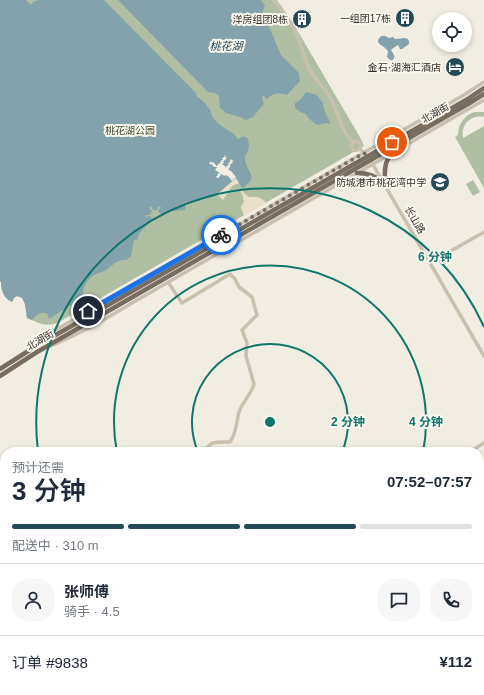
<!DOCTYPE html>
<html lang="zh">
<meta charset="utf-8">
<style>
body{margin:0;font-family:Helvetica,"Noto Sans SC",sans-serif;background:#f6f6f7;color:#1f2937;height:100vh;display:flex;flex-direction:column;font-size:15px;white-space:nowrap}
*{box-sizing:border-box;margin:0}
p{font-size:13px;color:#747a83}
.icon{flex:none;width:22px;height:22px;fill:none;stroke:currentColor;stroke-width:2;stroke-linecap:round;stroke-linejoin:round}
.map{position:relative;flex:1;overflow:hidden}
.details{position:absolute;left:0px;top:447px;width:484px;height:248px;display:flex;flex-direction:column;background:#fff;border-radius:16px 16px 0 0;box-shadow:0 2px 6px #0003}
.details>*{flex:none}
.controls{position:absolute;left:432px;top:12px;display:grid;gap:8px}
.controls a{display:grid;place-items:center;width:40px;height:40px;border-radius:50%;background:#fff;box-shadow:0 2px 6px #0003;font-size:20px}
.pin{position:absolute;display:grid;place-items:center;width:34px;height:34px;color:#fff;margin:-17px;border:2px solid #fff;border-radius:50%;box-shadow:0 1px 4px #0007}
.courier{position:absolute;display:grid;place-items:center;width:40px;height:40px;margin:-20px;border:3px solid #1a73e8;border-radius:50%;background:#fff;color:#222;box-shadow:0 1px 5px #0007}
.headline em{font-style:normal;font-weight:600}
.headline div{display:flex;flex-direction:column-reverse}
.headline{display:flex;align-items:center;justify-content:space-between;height:68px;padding:0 12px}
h1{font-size:26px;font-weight:600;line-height:30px}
.bar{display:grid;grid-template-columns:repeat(4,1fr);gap:6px 4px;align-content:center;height:48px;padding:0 12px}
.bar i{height:5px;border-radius:3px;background:#e0e1e3}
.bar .on{background:#264956}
.bar p{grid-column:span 4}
.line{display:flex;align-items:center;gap:10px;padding:0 12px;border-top:1px solid #e0e1e3}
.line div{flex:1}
.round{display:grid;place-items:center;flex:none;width:42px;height:42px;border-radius:16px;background:#f6f6f7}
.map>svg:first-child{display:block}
.green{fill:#b0bfa3}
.plaza{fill:#e8e0cb}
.water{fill:#84a2ac}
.pier{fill:#f1ede2}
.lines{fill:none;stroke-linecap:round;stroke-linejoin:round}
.minor{stroke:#c9c0af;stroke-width:3.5}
.major{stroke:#786d5f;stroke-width:4.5}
.rail-casing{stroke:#38322c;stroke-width:2.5}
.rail{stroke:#f9f6ee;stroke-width:1;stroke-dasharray:3;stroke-linecap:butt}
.done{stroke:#79736c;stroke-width:4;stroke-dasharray:0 7.2}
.route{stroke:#1a73e8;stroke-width:5}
.ring{fill:none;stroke:#0f766e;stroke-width:2}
.labels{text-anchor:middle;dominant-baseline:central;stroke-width:4;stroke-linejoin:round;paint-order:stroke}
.poi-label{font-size:10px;fill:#38322c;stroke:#f9f6ee;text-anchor:end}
.street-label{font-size:10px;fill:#38322c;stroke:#f9f6ee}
.park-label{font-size:10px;fill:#415432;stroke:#f9f6ee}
.water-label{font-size:11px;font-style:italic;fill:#264956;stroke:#f9f6ee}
.centre{fill:#0f766e;stroke:#f9f6ee;stroke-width:2}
.ring-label{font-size:12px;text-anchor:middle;font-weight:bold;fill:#0f766e;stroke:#f9f6ee;stroke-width:4;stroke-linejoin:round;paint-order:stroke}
</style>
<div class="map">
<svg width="484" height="695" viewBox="0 0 484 695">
<rect width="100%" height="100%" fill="#f1ede2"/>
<path class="green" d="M0 0H277L293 23 361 139 364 146 59 322C46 328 39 323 27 318L25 304 22 297 17 296 14 298 12 302C4 299 1 290 1 282L0 281Z
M474 112H484V117C471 114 460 125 463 138L484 126V188L455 137 458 135C458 124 464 116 474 112Z
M473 180 480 192 473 196 466 184Z"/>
<path class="plaza" d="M243 136 248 138 246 140 241 182 232 186 223 200 217 194 241 173 238 139Z
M242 190 245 194 249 197H257L262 199 266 203 244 216 241 207 244 201 243 199V196L240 191Z"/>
<path class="water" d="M0 0H26L31 5 34 1H36L38 0H104L196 93 197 97C202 99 207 105 210 110 212 114 212 118 216 121 222 128 233 131 238 139L243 136 248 138C248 141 249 144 249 147 248 152 245 154 245 159 246 172 261 177 242 188L236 178 214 197 185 202V210L173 211 161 215 158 211 161 207 159 206 157 210H153L151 206 149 208 152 211 150 215H146V217L150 216 152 219 139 234 137 240H134L131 256 126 260C117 259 113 265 106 270 102 272 98 273 94 275 86 280 82 289 83 297L49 319 47 313C40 312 37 314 32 320L27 318 25 304 22 298 17 296 14 298 12 302C4 299 1 290 1 282L0 281Z
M118 0H261L265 5 261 15 270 29 281 55 299 73 300 81 287 95C279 93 273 92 267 99L264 96 262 97 264 104 253 117 246 120 240 117 226 113 220 108 219 96 215 93 208 92Z
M381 36H385L389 38 393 37 395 39 405 38 408 39 409 41V44L402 49H400L398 45 392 49 391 50C393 54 397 57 392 60H390L387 57C387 55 388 53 388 52 387 47 380 46 378 42V40Z
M306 92 317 95 323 103 324 109 330 123V124L326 123 317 125 309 119 306 114 300 112 295 108V103L300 100Z"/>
<path class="pier" d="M224 155 227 157H225L227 159H225L226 160H224L225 161H223L224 163H222L224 164H222L227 168 226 166H228L227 165H229L228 163H230L228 162H230V160L231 161 230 159 234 161H232L233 163H231L232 164H230L231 166 230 165V167H229L230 168H228L229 169V170L232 172 236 177 232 181 229 177 226 175 225 176 221 174 220 175 221 176H219L220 177H219V178H217L216 176H218L217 175H218L217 174 220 173 215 170 217 167H214V166L213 167V165L212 166V164L210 165 211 164H209L210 162 211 161V163L212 162V163L214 162V164L215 163V165L216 164V166H217L219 163 221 164 220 162H221L220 161H222L221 160H223L222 158H224L223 157H225Z"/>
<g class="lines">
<path class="minor" d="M274 0C281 10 290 20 295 30 301 42 303 56 309 68 314 79 324 87 330 97 339 112 340 132 354 143
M351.5 146a4.5 4.5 0 1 1 9 0a4.5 4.5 0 1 1-9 0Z
M360 149 365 153
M369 158 484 356
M430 263 484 232
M168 282 182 303 230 274 235 279 239 287 252 297 257 315 242 330 247 343 246 356 254 384C251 395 242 402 239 412 236 423 237 432 230 442 217 442 211 440 204 452
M33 343 464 95 484 82
M51 346C79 334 106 319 132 303L484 100
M469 452 484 443
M412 690 415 695
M206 695 209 690"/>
<path class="major" d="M357 173C370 173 375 177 385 183
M385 183C384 167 385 160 396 147
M0 369 33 348 466 100 484 88
M0 376 37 352 468 104 484 94
M0 584 5 587
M0 590 5 592
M157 690 162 695
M165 690 170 695"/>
<defs>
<path id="rail" d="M0 613 5 616
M0 661 5 665
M38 690 44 695
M122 690 128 695"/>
</defs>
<use href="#rail" class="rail-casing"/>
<use href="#rail" class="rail"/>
</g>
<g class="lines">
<path class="done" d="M221 235 364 153 368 156 392 142"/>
<path class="route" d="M88 311 221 235"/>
</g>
<g class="ring">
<path d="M198 452A78 78 0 1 1 342 452"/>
<path d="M117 452A156 156 0 1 1 423 452"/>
<path d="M38 451A234 234 0 0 1 484 327"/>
</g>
<defs>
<symbol id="building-disc" viewBox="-11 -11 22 22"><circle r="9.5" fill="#264956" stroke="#f9f6ee"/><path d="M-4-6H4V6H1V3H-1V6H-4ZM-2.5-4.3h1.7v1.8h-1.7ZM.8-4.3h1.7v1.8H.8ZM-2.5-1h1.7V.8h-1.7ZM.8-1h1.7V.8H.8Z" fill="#fff"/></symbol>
<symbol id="hotel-disc" viewBox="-11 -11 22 22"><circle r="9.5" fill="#264956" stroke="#f9f6ee"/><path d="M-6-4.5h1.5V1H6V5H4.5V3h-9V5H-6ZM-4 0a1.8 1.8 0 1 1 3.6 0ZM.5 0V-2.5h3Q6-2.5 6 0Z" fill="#fff"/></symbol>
<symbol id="school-disc" viewBox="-11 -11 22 22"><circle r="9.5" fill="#264956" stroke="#f9f6ee"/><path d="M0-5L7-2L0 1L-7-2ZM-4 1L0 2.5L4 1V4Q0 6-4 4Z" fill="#fff"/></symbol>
</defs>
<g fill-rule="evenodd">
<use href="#building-disc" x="394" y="7" width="22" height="22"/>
<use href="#building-disc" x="291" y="8" width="22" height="22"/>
<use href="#hotel-disc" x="444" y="56" width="22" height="22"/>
<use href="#school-disc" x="429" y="171" width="22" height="22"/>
</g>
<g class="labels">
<g class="poi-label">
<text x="391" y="18">一组团17栋</text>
<text x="288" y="19">洋房组团8栋</text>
<text x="441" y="67">金石·湖海汇酒店</text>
<text x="426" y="182">防城港市桃花湾中学</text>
</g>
<g class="street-label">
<text transform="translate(435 113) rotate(-30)">北湖街</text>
<text transform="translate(415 220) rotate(60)">长山路</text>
<text transform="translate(40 340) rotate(-31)">北湖街</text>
</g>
<g class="park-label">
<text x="130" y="130">桃花湖公园</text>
</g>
<g class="water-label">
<text x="226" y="46">桃花湖</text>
</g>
</g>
<circle cx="270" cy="422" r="6" class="centre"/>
<g class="ring-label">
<text x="435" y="261">6 分钟</text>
<text x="348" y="426">2 分钟</text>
<text x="426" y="426">4 分钟</text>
</g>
</svg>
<div class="controls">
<a><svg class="icon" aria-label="locate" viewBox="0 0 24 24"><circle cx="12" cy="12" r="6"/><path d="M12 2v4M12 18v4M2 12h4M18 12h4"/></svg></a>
</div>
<div class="pin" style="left:392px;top:142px;background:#ea580c"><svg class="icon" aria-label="bag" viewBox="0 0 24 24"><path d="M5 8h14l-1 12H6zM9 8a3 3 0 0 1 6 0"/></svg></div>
<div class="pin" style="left:88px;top:311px;background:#1f2937"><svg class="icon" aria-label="home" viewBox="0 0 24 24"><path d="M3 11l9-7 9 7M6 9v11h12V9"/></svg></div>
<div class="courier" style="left:221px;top:235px"><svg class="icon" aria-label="bike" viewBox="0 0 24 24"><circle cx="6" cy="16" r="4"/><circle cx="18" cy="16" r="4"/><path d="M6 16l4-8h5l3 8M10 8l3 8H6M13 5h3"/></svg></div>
<section class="details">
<div class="headline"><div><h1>3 分钟</h1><p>预计还需</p></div><em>07:52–07:57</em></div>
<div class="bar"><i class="on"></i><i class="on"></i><i class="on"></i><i></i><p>配送中 · 310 m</p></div>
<div class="line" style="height:72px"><a class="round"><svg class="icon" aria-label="person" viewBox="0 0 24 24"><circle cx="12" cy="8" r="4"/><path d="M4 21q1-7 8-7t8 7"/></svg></a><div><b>张师傅</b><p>骑手 · 4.5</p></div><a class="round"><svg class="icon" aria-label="chat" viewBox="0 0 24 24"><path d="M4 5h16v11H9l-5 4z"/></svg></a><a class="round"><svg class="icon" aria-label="phone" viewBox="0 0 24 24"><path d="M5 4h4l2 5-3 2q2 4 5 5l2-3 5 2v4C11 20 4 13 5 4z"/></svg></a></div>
<div class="line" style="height:52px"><div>订单 #9838</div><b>¥112</b></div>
</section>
</div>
